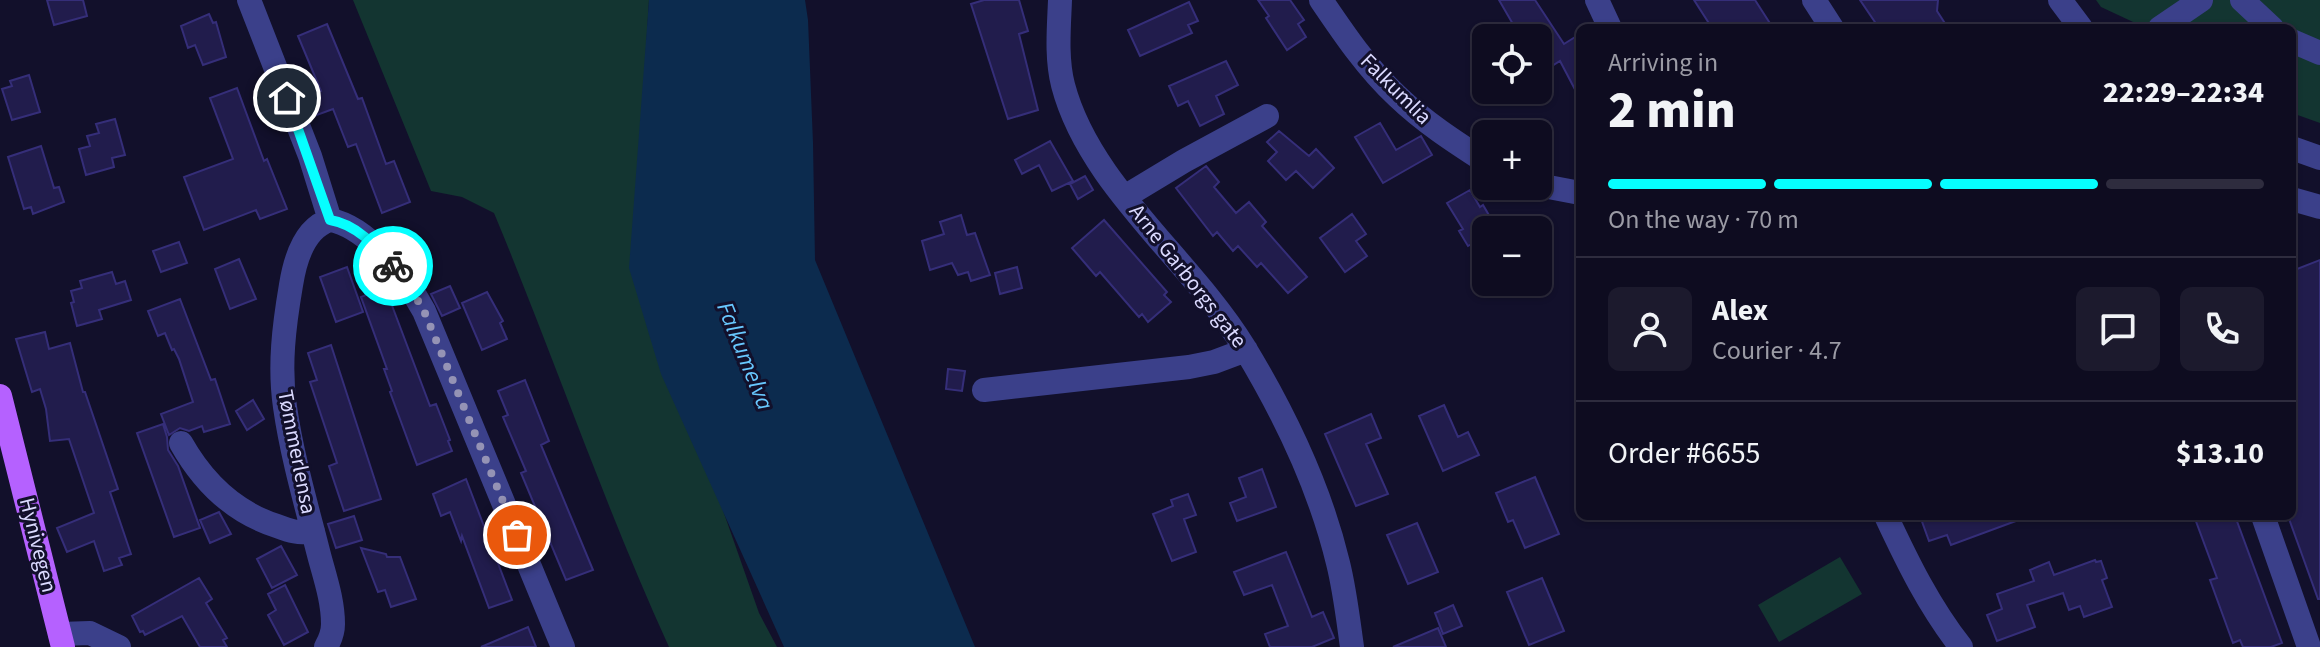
<!DOCTYPE html>
<meta charset="utf-8">
<style>
body{margin:0;font-family:"Source Sans 3",sans-serif;background:#1c1a2d;color:#f1f3f6;height:100vh;display:flex;flex-direction:column;font-size:30px;white-space:nowrap}
*{box-sizing:border-box;margin:0}
p{font-size:26px;color:#9b9ba5}
.icon{flex:none;width:44px;height:44px;fill:none;stroke:currentColor;stroke-width:2;stroke-linecap:round;stroke-linejoin:round}
.map{position:relative;flex:1;overflow:hidden}
.panel{position:absolute;left:1576px;top:24px;width:720px;height:496px;display:flex;flex-direction:column;background:#0e0c20;border-radius:12px;box-shadow:0 2px 6px #0004,0 0 0 2px #2e2c3e}
.panel>*{flex:none}
.fabs{position:absolute;left:1472px;top:24px;display:grid;gap:16px}
.fabs a{display:grid;place-items:center;width:80px;height:80px;border-radius:12px;background:#0e0c20;box-shadow:0 2px 6px #0004,0 0 0 2px #2e2c3e;font-size:40px}
.pin{position:absolute;display:grid;place-items:center;width:68px;height:68px;color:#fff;margin:-34px;border:4px solid #fff;border-radius:50%;box-shadow:0 2px 8px #0007}
.courier{position:absolute;display:grid;place-items:center;width:80px;height:80px;margin:-40px;border:6px solid #06ffff;border-radius:50%;background:#fff;color:#222;box-shadow:0 2px 10px #0007}
.headline em{font-style:normal;font-weight:800}
.headline div{display:flex;flex-direction:column-reverse}
.headline{display:flex;align-items:center;justify-content:space-between;height:136px;padding:0 32px}
h1{font-size:52px;font-weight:800;line-height:60px}
.bar{display:grid;grid-template-columns:repeat(4,1fr);gap:12px 8px;align-content:center;height:96px;padding:0 32px}
.bar i{height:10px;border-radius:6px;background:#2e2c3e}
.bar .selected{background:#06ffff}
.bar p{grid-column:span 4}
.line{display:flex;align-items:center;gap:20px;padding:0 32px;border-top:2px solid #2e2c3e}
.line div{flex:1}
.round{display:grid;place-items:center;flex:none;width:84px;height:84px;border-radius:12px;background:#1c1a2d}
.map>svg:first-child{display:block}
.green{fill:#133531}
.water{fill:#0c2b4e}
.building{fill:#211c4c;stroke:#352e79;stroke-width:2}
.lines{fill:none;stroke-linecap:round;stroke-linejoin:round}
.minor{stroke:#3b408a;stroke-width:24}
.major{stroke:#b561ff;stroke-width:24}
.done{stroke:#9593b5;stroke-width:8;stroke-dasharray:0 14.4}
.route{stroke:#06ffff;stroke-width:10}
.labels{text-anchor:middle;dominant-baseline:central;stroke-width:6;stroke-linejoin:round;paint-order:stroke}
.street-label{font-size:22px;fill:#dbdaff;stroke:#12102b}
.water-label{font-size:24px;font-style:italic;fill:#68c8ff;stroke:#12102b}
</style>
<div class="map">
<svg width="2320" height="647" viewBox="0 0 2320 647">
<rect width="100%" height="100%" fill="#12102b"/>
<path class="green" d="M353 0H649L640 145 719 499 759 613 777 647H669C604 505 554 357 494 213L462 197 431 191Z
M2096 0H2320V123L2292 113V28H2146L2101 7Z
M1840 557 1862 594 1779 642 1758 605Z"/>
<path class="water" d="M649 0H805L808 20 813 143 815 260 975 647H784L661 374 629 268Z"/>
<path class="building" d="M47 0H83L87 16 54 25Z
M984 0H1019L1028 31 1019 34 1038 110 1008 119 971 4Z
M1258 0H1290L1304 20 1298 24 1306 37 1287 50 1266 18 1269 16Z
M1499 0H1535L1564 44 1580 34V99L1560 61 1547 69 1538 54V38H1521Z
M1694 0H1755L1773 28H1712Z
M1860 0H1938L1937 11 1948 28H1879Z
M1189 2 1198 21 1188 25 1192 33 1140 56 1128 30Z
M209 14 213 23 216 22 226 57 203 65 195 45 188 48 181 26Z
M327 24 358 99 362 98 386 164 394 161 410 202 382 213 356 144 348 147 333 109 314 116 306 96 321 91 298 36Z
M1226 61 1238 85 1216 96 1224 114 1200 126 1188 101 1178 106 1169 86Z
M29 75 40 112 12 120 2 89 12 86 10 81Z
M237 88 264 161 267 159 287 209 260 219 256 210 204 230 184 177 233 159 210 98Z
M115 119 125 155 112 158 114 167 86 175 79 149 90 146 87 136 99 133 96 124Z
M1380 123 1396 150 1421 136 1432 155 1383 183 1355 137Z
M1279 131 1309 156 1316 149 1334 168 1313 188 1296 171 1286 180 1268 161 1277 152 1267 142Z
M1050 141 1073 181 1052 191 1039 165 1022 174 1015 160Z
M41 146 54 188 59 187 64 202 33 214 31 207 24 209 8 157Z
M1206 166 1219 182 1214 187 1236 213 1249 202 1266 222 1262 226 1307 277 1288 293 1261 263 1257 267 1238 246 1233 251 1217 232 1213 236 1176 188Z
M1085 176 1093 190 1078 199 1070 184Z
M1470 190 1480 207 1483 205 1497 229 1486 230V236L1468 246 1459 231 1463 229 1447 203Z
M1352 214 1366 234 1356 241 1367 256 1345 272 1320 238Z
M961 215 967 235 975 233 990 275 971 281 968 272 958 275 952 263 930 270 922 241 944 234 940 222Z
M1104 220 1167 292 1164 295 1171 302 1148 322 1142 314 1139 317 1100 272 1096 276 1072 248Z
M179 242 187 263 161 272 153 251Z
M239 259 256 299 230 309 215 269Z
M2320 260V599H2318L2288 516H2292V271Z
M347 267 363 312 336 322 320 277Z
M1017 267 1022 288 1000 294 995 273Z
M112 272 116 284 125 281 131 300 99 310 102 319 77 326 71 303 74 302 71 291 82 288 80 281Z
M450 286 460 308 442 316 431 294Z
M385 287 430 406 436 404 450 440 448 441 452 451 417 465 390 392 392 391 384 369H387L361 297Z
M487 292 503 321 500 323 507 339 482 350 462 303Z
M180 299 211 380 215 379 230 424 204 432 202 426 189 431 180 428 169 435 161 414 193 402 179 359 174 349 172 350 165 333 158 336 148 311Z
M45 332 49 349 70 343 83 392H85L118 489 110 492 131 554 119 558 122 565 104 571 94 541 67 552 57 528 94 513 69 439 50 441 46 409 40 389 32 392 16 339Z
M331 345 381 499 344 511 329 466 337 463 310 382 317 380 308 353Z
M948 369 965 371 962 391 946 389Z
M525 380 549 441 541 445 593 570 566 580 521 473 526 471 503 417 508 415 498 391Z
M253 400 264 419 247 430 236 411Z
M1444 405 1458 437 1468 432 1479 455 1443 471 1419 416Z
M1371 414 1381 438 1366 444 1388 494 1356 506 1325 434Z
M163 424 167 437 168 450 178 466 200 528 174 537 137 433Z
M1262 469 1276 507 1237 521 1230 503 1246 497 1239 478Z
M1535 477 1559 534 1525 548 1513 520 1508 522 1496 493Z
M466 479 512 600 489 608 462 536 461 541 450 512 441 516 433 494Z
M1188 494 1196 515 1184 519 1196 552 1172 561 1153 514 1173 506 1171 500Z
M219 512 231 534 210 543 200 520Z
M354 516 362 540 336 548 328 524Z
M1920 516H2024V518L1951 545 1947 535 1929 541Z
M2194 516H2235L2282 643 2271 647H2243L2240 640 2233 643 2210 580 2217 578Z
M1417 523 1438 572 1408 584 1387 535Z
M281 546 297 575 272 588 257 559Z
M361 548 386 554 387 557H400L416 599 391 607 385 590 378 592Z
M1286 552 1312 617 1323 612 1334 638 1312 647H1270L1265 634 1288 626 1272 585 1244 595 1234 572Z
M2095 560 2096 562 2101 561 2107 578 2102 580 2112 607 2084 617 2080 606 2069 610 2063 593 2027 605 2035 627 1997 641 1987 615 2002 609 1997 594 2034 581 2030 570 2049 562 2054 575Z
M199 578 212 599 206 603 227 638 223 640 227 647H200L182 616 145 635 143 631 140 632 132 616Z
M1542 578 1564 631 1529 645 1507 592Z
M285 585 308 632 284 645 268 615 276 610 268 594Z
M1453 605 1462 626 1443 634 1435 613Z
M528 627 536 647H481Z
M1438 628 1446 647H1393Z"/>
<g class="lines">
<path class="minor" d="M249 0 310 156 330 220C304 228 295 260 291 285 284 326 279 366 285 407 292 456 306 504 318 551 324 575 333 599 333 624 333 632 330 640 326 647
M1060 0C1059 27 1056 58 1063 85 1089 185 1190 259 1244 347 1284 413 1320 488 1338 563 1345 591 1348 619 1352 647
M1321 0C1344 34 1367 68 1397 96 1424 122 1455 142 1486 162
M1597 0 1610 28
M1814 0 1832 28
M2060 0 2081 28
M2242 0 2272 28
M2160 28 2201 0
M2292 41 2320 53
M2292 148 2320 158
M1538 185 1580 193
M1126 196 1184 161 1267 116
M2292 199 2320 207
M330 220C369 227 406 278 424 311L563 647
M984 390 1189 367 1214 362 1246 350
M181 443C203 482 233 512 277 526 290 531 299 534 313 531
M1886 516C1908 563 1929 606 1961 647
M2263 516 2309 647
M60 634 90 633 119 647"/>
<path class="major" d="M0 396 63 647"/>
</g>
<g class="lines">
<path class="done" d="M393 266 406 281 424 311 517 535"/>
<path class="route" d="M287 98 330 220C356 224 376 246 393 266"/>
</g>
<g class="labels">
<g class="street-label">
<text transform="translate(1396 89) rotate(45)">Falkumlia</text>
<text transform="translate(1188 276) rotate(52)">Arne Garborgs gate</text>
<text transform="translate(297 452) rotate(79)">Tømmerlensa</text>
<text transform="translate(38 545) rotate(76)">Hynivegen</text>
</g>
<g class="water-label">
<text transform="translate(745 356) rotate(68)">Falkumelva</text>
</g>
</g>
</svg>
<div class="fabs">
<a><svg class="icon" aria-label="locate" viewBox="0 0 24 24"><circle cx="12" cy="12" r="6"/><path d="M12 2v4M12 18v4M2 12h4M18 12h4"/></svg></a>
<a>+</a>
<a>−</a>
</div>
<div class="pin" style="left:517px;top:535px;background:#ea580c"><svg class="icon" aria-label="bag" viewBox="0 0 24 24"><path d="M5 8h14l-1 12H6zM9 8a3 3 0 0 1 6 0"/></svg></div>
<div class="pin" style="left:287px;top:98px;background:#1f2937"><svg class="icon" aria-label="home" viewBox="0 0 24 24"><path d="M3 11l9-7 9 7M6 9v11h12V9"/></svg></div>
<div class="courier" style="left:393px;top:266px"><svg class="icon" aria-label="bike" viewBox="0 0 24 24"><circle cx="6" cy="16" r="4"/><circle cx="18" cy="16" r="4"/><path d="M6 16l4-8h5l3 8M10 8l3 8H6M13 5h3"/></svg></div>
<section class="panel">
<div class="headline"><div><h1>2 min</h1><p>Arriving in</p></div><em>22:29–22:34</em></div>
<div class="bar"><i class="selected"></i><i class="selected"></i><i class="selected"></i><i></i><p>On the way · 70 m</p></div>
<div class="line" style="height:144px"><a class="round"><svg class="icon" aria-label="person" viewBox="0 0 24 24"><circle cx="12" cy="8" r="4"/><path d="M4 21q1-7 8-7t8 7"/></svg></a><div><b>Alex</b><p>Courier · 4.7</p></div><a class="round"><svg class="icon" aria-label="chat" viewBox="0 0 24 24"><path d="M4 5h16v11H9l-5 4z"/></svg></a><a class="round"><svg class="icon" aria-label="phone" viewBox="0 0 24 24"><path d="M5 4h4l2 5-3 2q2 4 5 5l2-3 5 2v4C11 20 4 13 5 4z"/></svg></a></div>
<div class="line" style="height:104px"><div>Order #6655</div><b>$13.10</b></div>
</section>
</div>
